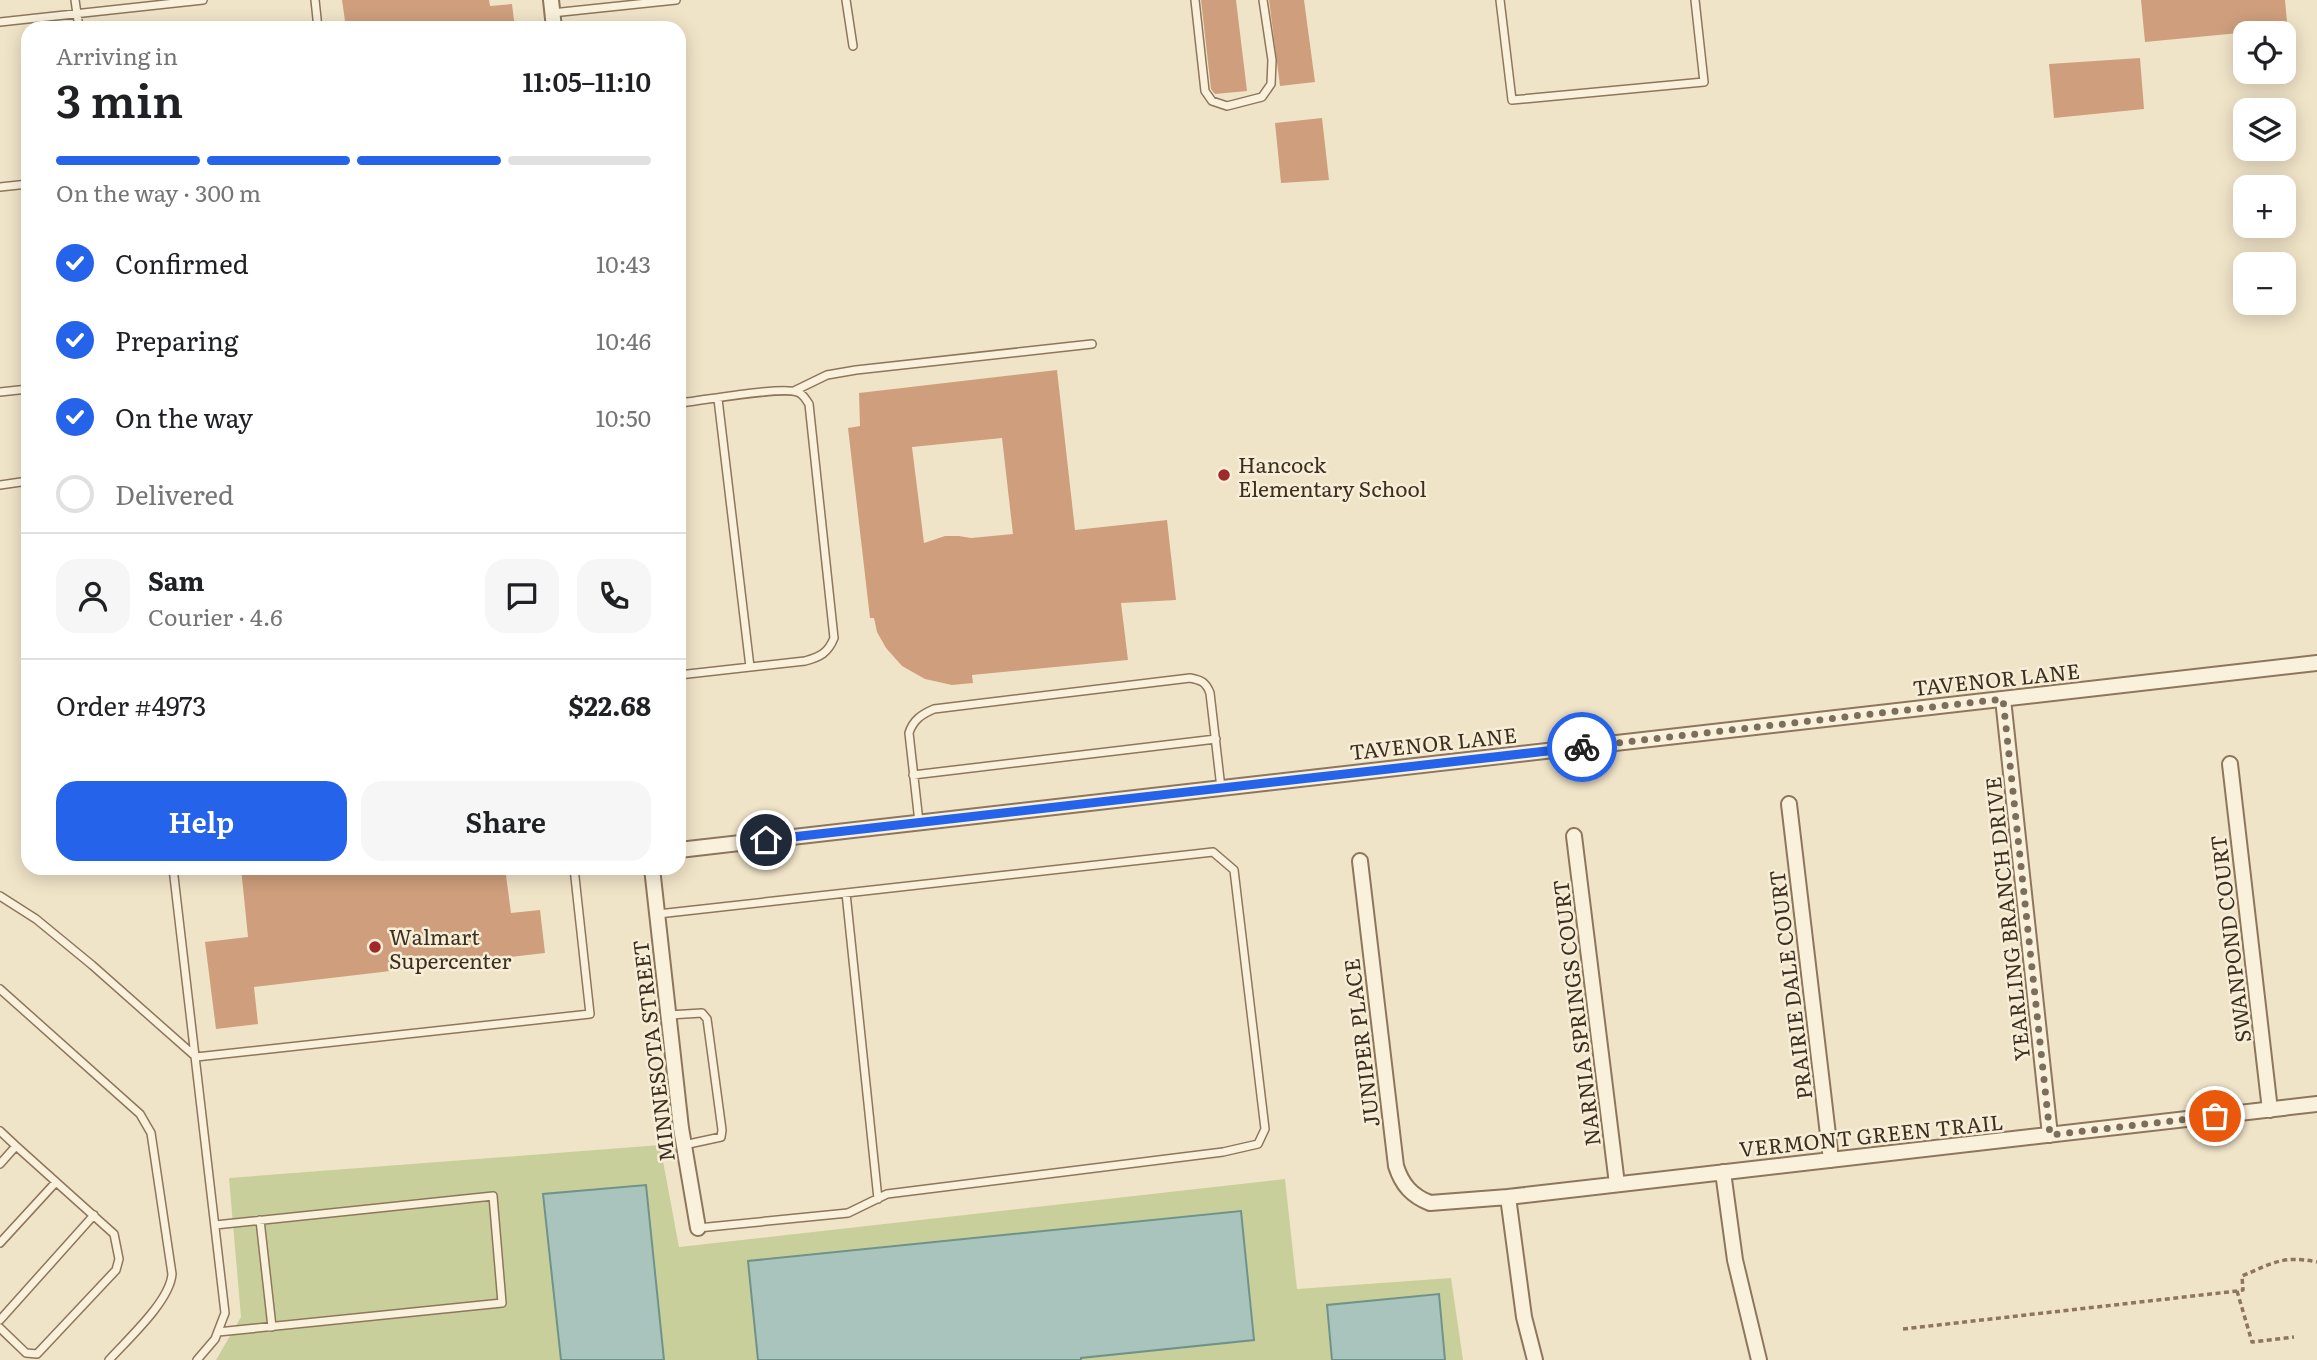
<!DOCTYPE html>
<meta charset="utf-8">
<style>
body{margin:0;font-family:Literata,serif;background:#f6f6f6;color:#202124;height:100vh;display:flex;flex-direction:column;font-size:26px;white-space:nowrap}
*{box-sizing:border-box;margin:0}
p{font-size:23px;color:#757577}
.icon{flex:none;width:38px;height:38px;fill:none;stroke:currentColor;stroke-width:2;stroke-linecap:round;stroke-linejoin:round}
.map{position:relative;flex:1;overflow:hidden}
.side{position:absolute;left:21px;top:21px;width:665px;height:854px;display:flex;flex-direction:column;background:#fff;border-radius:21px;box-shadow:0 4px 18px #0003}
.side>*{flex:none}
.controls{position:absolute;left:2233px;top:21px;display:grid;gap:14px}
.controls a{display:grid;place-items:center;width:63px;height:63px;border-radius:14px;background:#fff;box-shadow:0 4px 18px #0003;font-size:35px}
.pin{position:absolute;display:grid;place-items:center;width:60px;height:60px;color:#fff;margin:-30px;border:4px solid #fff;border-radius:50%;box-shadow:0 2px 7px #0007}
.courier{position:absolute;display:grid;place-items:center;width:70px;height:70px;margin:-35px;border:5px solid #2563eb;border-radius:50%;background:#fff;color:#222;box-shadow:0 2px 9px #0007}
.headline em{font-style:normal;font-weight:600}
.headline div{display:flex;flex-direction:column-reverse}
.headline{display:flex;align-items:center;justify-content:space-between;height:119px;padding:0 35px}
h1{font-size:46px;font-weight:600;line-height:52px}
.bar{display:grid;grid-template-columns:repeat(4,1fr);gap:10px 7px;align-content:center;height:84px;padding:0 35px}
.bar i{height:9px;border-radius:5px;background:#e0e0e0}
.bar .on{background:#2563eb}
.bar p{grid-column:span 4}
.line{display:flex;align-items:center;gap:18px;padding:0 35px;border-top:2px solid #e0e0e0}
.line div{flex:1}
.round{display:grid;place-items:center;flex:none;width:74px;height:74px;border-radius:21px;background:#f6f6f6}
ol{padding:0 35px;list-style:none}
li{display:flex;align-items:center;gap:21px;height:77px}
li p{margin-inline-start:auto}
li .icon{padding:7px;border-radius:50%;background:#2563eb;color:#fff;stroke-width:4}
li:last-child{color:#757577}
li i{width:38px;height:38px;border:4px solid #e0e0e0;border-radius:50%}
.action{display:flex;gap:14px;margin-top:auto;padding:14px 35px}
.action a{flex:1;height:80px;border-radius:21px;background:#2563eb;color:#fff;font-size:28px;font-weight:600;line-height:80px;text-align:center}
.action a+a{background:#f6f6f6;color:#202124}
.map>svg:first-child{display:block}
.green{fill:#c9cf9b}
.water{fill:#a9c4bc;stroke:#6f938a;stroke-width:2}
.building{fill:#cf9f7d;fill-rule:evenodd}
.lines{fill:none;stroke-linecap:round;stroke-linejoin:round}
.service-casing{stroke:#8d765c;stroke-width:10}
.minor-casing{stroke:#8d765c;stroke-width:18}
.path{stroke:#8d765c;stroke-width:3.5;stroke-dasharray:5 3.5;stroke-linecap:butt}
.service{stroke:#faf1dc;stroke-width:7}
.minor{stroke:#faf1dc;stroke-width:14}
.done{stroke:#7c6e5b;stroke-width:7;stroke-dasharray:0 12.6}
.route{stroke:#2563eb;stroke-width:9}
.poi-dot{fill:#9e2a2b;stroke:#f7eed8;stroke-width:2.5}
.labels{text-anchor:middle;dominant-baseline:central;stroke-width:5;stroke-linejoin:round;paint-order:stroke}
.poi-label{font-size:21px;fill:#3d2e20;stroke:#f7eed8;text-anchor:start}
.street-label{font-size:21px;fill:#3d2e20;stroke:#f7eed8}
</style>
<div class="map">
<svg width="2317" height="1360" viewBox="0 0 2317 1360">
<rect width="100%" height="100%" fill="#f0e4c8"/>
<path class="green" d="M660 1145 679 1247 1285 1179 1297 1289 1451 1278 1463 1360H216L241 1317 229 1178Z"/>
<path class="water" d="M646 1185 664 1360H561L543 1194Z
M1241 1211 1254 1340 1081 1358V1360H758L748 1261Z
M1439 1294 1445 1360H1332L1327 1305Z"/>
<path class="building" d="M342 0H489L490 6 512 4 515 28H346Z
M1201 0H1236L1247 91 1215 94 1211 89Z
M1269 0H1304L1315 82 1280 86Z
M2141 0H2285L2288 33H2260V31L2145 42Z
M2140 58 2144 109 2054 118 2049 64Z
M1322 118 1329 180 1281 183 1275 123Z
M1057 370 1075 530 1167 520 1176 600 1121 603 1128 660 972 675 973 683 952 685 925 679 902 666 886 648 877 632 874 618H870L848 428 860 426 859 393ZM1002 438 1013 534 971 538 959 536H945L924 543 912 447Z
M241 868H505L511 913 540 910 545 953 254 987 258 1024 216 1029 205 942 248 937Z"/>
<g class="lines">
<defs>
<path id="service" d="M75 0 79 28
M315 0 318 28
M846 0 853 46
M1195 0 1205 91 1212 101 1227 106 1262 97 1271 84 1272 60 1263 0
M1500 0 1512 100 1704 82 1695 0
M552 13 676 0
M0 22 203 0
M0 187 28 184
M794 391 827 375 856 370 1092 344
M0 392 28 389
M718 399 750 667
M679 403C701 401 781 386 797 392 804 394 805 399 809 404L834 638C828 653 820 657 805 661L679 675
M0 485 28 481
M913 775 1216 739
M919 822 909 733C913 720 922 714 934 709L1190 678C1201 680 1206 682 1210 693L1221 788
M173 868 225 1313 215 1339 197 1360
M846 893 878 1199
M0 896 36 919 92 965 196 1057 590 1014 574 868
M658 914 1213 852 1234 870 1265 1129 1258 1144 1223 1152 887 1194 848 1213 698 1228
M0 989 140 1114 151 1133 172 1274C170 1301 128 1339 109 1360
M669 1015 702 1013 707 1019 722 1130 721 1137 684 1145
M0 1131 16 1146 0 1164
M260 1220 272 1327
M215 1225 493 1196 502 1303 218 1332
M0 1243 56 1182
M0 1320 94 1215
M0 1328 26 1353 37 1354 116 1270 119 1259 114 1234 16 1146"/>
<path id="minor" d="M551 0 554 28
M2003 699 2050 1135
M2230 764 2270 1110
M1789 804 1831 1160
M1574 836 1617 1184
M679 850 2317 663
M1360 861 1396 1166C1402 1185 1412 1196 1430 1203L1508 1197 2317 1104
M652 868 681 1128 698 1228
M1723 1172 1735 1260 1759 1360
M1508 1197 1524 1317 1535 1360"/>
</defs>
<use href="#service" class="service-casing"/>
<use href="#minor" class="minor-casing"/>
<path class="path" d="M2237 1291 2252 1342 2294 1337
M1903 1329 2237 1291 2243 1290 2242 1276C2273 1263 2283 1255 2317 1262"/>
<use href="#service" class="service"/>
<use href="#minor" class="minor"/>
</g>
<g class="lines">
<path class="done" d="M1582 747 2003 699 2050 1135 2215 1116"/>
<path class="route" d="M766 840 1582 747"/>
</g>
<g class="poi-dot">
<circle cx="1224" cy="475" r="7"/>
<circle cx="375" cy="947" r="7"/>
</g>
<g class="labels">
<g class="poi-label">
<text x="1238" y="463">Hancock<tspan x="1238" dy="24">Elementary School</tspan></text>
<text x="389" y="935">Walmart<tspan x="389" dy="24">Supercenter</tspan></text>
</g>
<g class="street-label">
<text transform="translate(1996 678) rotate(-6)">TAVENOR LANE</text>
<text transform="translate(1433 742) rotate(-6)">TAVENOR LANE</text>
<text transform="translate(2006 919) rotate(-96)">YEARLING BRANCH DRIVE</text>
<text transform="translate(2229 939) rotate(-97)">SWANPOND COURT</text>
<text transform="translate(1789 985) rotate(-97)">PRAIRIE DALE COURT</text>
<text transform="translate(1575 1013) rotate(-97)">NARNIA SPRINGS COURT</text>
<text transform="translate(1360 1043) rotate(-97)">JUNIPER PLACE</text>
<text transform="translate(652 1051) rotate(-97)">MINNESOTA STREET</text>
<text transform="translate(1871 1134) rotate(-6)">VERMONT GREEN TRAIL</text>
</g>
</g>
</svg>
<div class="controls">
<a><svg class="icon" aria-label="locate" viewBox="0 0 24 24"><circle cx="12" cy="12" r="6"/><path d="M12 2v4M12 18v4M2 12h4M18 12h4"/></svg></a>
<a><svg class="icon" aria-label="layers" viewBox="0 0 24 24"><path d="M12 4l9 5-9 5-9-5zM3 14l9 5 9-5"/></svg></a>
<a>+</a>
<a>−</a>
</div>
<div class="pin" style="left:2215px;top:1116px;background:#ea580c"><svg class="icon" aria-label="bag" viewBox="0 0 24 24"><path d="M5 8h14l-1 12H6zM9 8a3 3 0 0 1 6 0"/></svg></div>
<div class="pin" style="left:766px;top:840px;background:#1f2937"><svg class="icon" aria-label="home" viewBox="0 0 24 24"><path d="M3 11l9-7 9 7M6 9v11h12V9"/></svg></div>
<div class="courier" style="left:1582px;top:747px"><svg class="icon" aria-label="bike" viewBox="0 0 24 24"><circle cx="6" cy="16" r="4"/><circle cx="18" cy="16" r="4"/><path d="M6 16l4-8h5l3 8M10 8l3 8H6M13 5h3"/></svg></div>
<section class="side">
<div class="headline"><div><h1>3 min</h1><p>Arriving in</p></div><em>11:05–11:10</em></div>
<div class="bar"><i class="on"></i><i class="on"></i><i class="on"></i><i></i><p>On the way · 300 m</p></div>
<ol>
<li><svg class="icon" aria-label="check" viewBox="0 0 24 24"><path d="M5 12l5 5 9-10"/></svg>Confirmed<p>10:43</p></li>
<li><svg class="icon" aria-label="check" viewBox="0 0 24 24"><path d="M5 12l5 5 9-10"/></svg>Preparing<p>10:46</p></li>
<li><svg class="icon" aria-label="check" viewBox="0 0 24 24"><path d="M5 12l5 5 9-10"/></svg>On the way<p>10:50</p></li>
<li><i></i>Delivered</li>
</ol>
<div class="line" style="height:126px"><a class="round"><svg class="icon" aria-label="person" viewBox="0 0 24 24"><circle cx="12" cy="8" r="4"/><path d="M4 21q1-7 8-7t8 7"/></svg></a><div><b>Sam</b><p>Courier · 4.6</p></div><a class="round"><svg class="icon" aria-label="chat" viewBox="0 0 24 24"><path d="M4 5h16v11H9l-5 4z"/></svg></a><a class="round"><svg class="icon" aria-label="phone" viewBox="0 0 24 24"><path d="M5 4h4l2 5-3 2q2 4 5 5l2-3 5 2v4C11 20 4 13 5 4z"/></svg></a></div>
<div class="line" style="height:91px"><div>Order #4973</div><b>$22.68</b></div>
<div class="action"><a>Help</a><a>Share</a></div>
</section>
</div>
